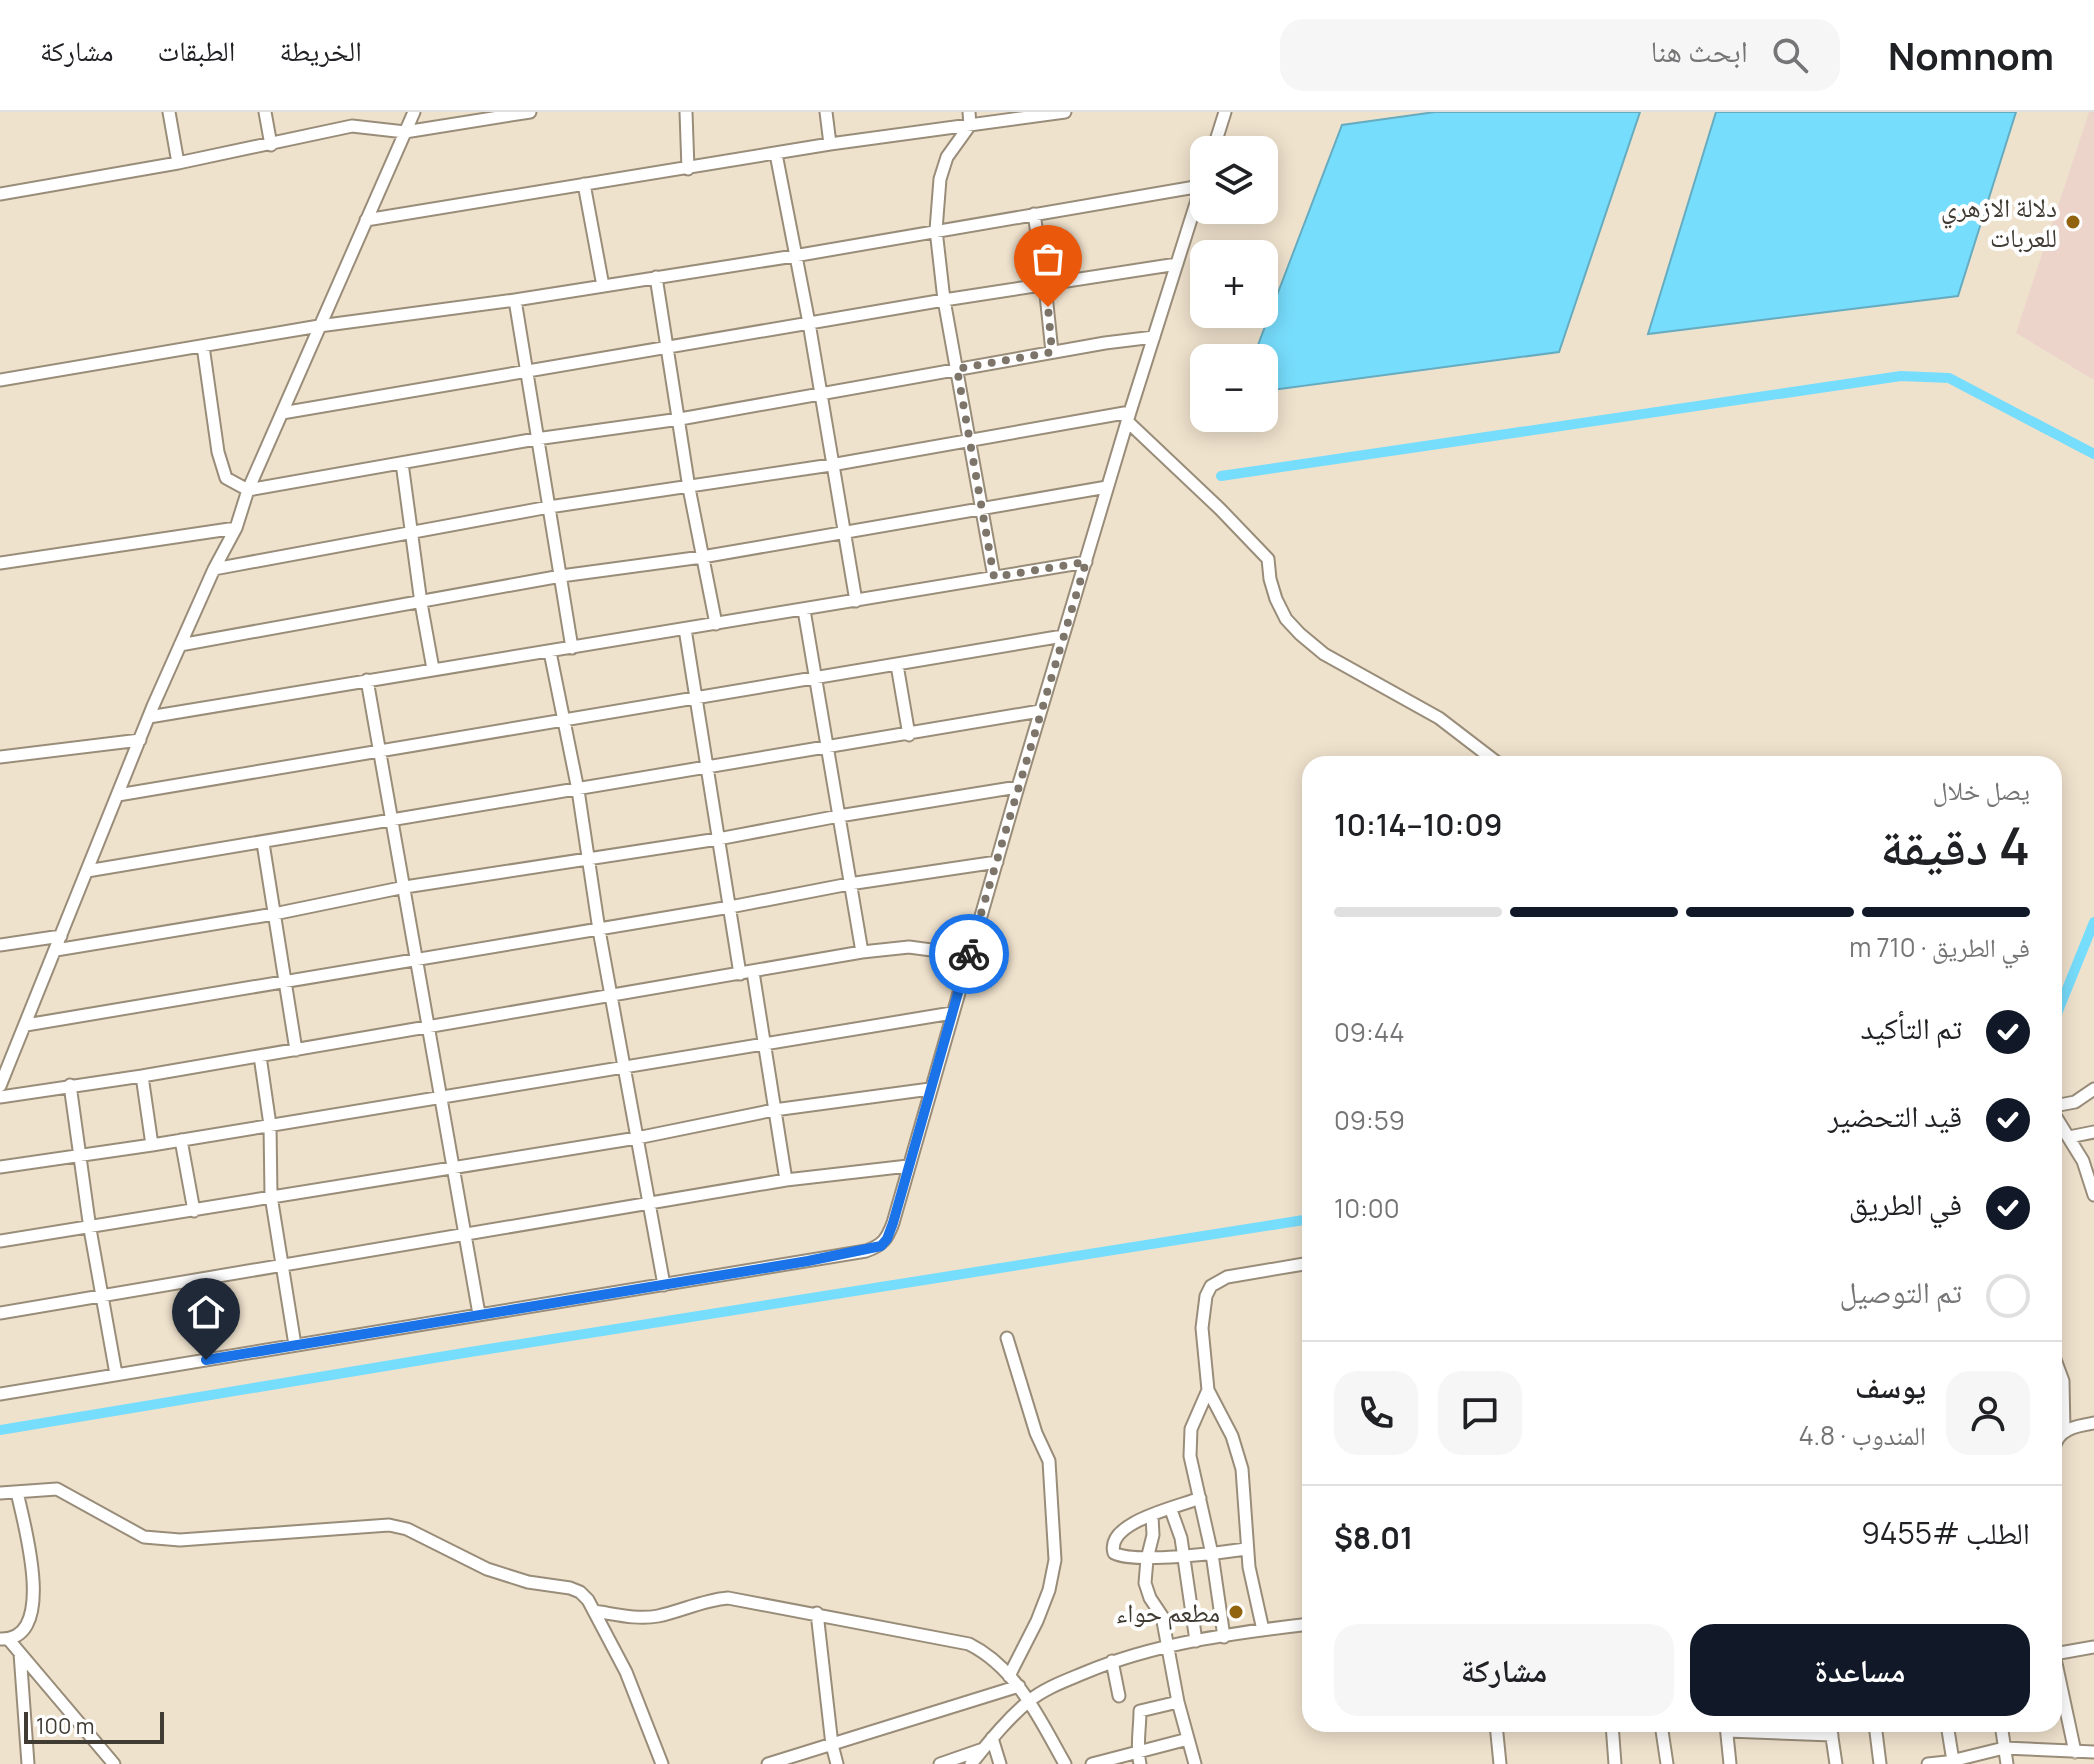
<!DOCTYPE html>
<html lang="ar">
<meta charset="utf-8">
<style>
body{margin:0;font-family:Manrope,"Noto Naskh Arabic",sans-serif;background:#f6f6f6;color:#202124;direction:rtl;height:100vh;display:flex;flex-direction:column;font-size:30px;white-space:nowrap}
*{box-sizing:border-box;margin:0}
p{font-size:26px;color:#757577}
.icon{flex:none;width:44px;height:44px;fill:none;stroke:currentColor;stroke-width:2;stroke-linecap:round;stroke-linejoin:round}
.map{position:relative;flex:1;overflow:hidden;direction:ltr}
.drawer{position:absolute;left:1302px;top:644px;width:760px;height:976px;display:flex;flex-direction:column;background:#fff;border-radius:24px;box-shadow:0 4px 20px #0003;direction:rtl}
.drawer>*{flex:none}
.controls{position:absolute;left:1190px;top:24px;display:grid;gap:16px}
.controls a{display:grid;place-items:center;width:88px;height:88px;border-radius:16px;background:#fff;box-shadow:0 4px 20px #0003;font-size:40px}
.scale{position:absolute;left:24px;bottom:20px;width:140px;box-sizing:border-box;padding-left:8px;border:4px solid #403b33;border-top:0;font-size:22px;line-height:28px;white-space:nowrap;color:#403b33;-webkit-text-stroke:6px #fff;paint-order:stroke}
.pin{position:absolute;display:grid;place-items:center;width:68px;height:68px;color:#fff;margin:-82px -34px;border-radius:50% 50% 50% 0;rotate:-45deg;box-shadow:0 0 8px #0007}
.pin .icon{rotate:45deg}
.courier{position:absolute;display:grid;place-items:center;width:80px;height:80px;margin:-40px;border:6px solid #1a73e8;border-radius:50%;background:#fff;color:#222;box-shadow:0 2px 10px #0007}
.head em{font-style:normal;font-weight:600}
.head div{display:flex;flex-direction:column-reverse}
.head{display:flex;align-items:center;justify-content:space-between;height:136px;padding:0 32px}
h1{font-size:52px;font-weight:600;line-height:60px}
.bar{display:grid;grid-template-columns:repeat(4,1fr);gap:12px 8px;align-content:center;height:96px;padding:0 32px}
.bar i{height:10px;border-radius:6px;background:#e0e0e0}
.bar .current{background:#111827}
.bar p{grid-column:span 4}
.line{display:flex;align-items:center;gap:20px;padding:0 32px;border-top:2px solid #e0e0e0}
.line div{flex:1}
.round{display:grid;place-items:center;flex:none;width:84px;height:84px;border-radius:24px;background:#f6f6f6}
ol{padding:0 32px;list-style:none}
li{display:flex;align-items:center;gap:24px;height:88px}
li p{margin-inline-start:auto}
li .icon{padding:8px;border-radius:50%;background:#111827;color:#fff;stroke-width:4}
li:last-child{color:#757577}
li i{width:44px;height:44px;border:4px solid #e0e0e0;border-radius:50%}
.button{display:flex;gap:16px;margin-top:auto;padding:16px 32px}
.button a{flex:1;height:92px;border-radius:24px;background:#111827;color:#fff;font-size:32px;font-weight:600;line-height:92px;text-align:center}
.button a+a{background:#f6f6f6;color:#202124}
header{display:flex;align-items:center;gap:48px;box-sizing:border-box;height:112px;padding:0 40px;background:#fff;border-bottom:2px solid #e0e0e0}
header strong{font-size:38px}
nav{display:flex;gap:44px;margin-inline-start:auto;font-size:28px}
.search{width:560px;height:72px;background:#f6f6f6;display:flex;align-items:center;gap:20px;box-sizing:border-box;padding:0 28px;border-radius:24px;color:#757577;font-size:30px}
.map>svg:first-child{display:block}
.commercial{fill:#ecd4cb}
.water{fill:#77ddfc;stroke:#66acc0;stroke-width:2}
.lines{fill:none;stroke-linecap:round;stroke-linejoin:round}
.canal{stroke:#77ddfc;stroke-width:10}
.minor-casing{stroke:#998d7a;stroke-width:15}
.minor{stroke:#fff;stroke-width:11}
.done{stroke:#7d7569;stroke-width:8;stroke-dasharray:0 14.4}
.route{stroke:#1a73e8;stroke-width:10}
.poi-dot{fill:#91630e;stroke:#fff;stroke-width:3}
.labels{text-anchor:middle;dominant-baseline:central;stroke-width:8;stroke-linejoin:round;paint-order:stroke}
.poi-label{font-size:26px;fill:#403b33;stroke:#fff;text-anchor:end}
</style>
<header>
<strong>Nomnom</strong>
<div class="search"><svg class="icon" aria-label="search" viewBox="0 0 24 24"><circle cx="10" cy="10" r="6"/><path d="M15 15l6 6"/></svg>ابحث هنا</div>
<nav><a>الخريطة</a><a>الطبقات</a><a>مشاركة</a></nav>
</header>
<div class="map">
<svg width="2094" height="1652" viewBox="0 0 2094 1652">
<rect width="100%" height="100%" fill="#efe2cd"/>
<path class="commercial" d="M2089 0H2094V268L2016 221Z"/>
<path class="water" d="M1435 0H1640L1559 240 1264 279V246H1253L1342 13Z
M1716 0H2016L1958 184 1648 222Z"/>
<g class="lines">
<path class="canal" d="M1221 364 1901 264 1949 266 2094 342
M2054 909 2094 810
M0 1318 470 1240 1310 1107"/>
<defs>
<path id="minor" d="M169 0 178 51
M265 0 271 33
M686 0 688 57
M826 0 830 32
M969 0 970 13 947 45 940 67 936 118 944 188 994 465
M1213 38 1225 0
M776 42 809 211 856 489
M584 72 603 174
M0 82 178 51 352 14 405 20 530 0
M1034 102 1045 173 1052 240
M366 108 830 32 1065 0
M656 165 689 376 716 512
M515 188 572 536
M203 234 218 340 226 366 248 378 536 327 680 307 1105 231 1154 225
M0 268 319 214 515 188 794 144 1201 74
M282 301 944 188 1177 152
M1127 309 1220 397 1268 447 1270 467 1276 487 1286 507 1300 522 1324 542 1439 606 1499 652
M402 351 421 491 433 557
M0 451 236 416
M214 457 549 395 831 353 1130 300
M804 498 862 840
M685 517 740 862
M180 533 561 464 702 445 1107 375
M550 540 578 678 599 818 664 1173
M897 553 909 623
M367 568 479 1202
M149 605 1086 450
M0 645 140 628
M118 683 1063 524
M263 731 296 938
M87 759 1040 599
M0 833 61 824
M56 838 274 802 405 775 718 727 839 704 1018 675
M753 860 786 1068
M26 913 730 795 849 772 997 750
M260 944 270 1013 271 1084 295 1233
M142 964 152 1033
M70 973 90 1117 116 1262
M0 974 153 594 214 457 236 416 248 378 414 0
M0 985 142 964 862 840 909 835 969 843
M2054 994 2075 990 2094 977
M2054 1002 2083 1049 2094 1083
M2069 1025 2094 1020
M181 1028 194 1099
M0 1055 152 1033 952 901
M0 1129 637 1026 774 998 930 977
M0 1201 786 1068 908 1054
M1007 1226 1036 1321 1049 1349 1055 1448 1049 1478 1037 1509 1009 1564
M2054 1245 2063 1269 2064 1319
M1208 1278 1191 1317 1190 1344 1212 1442 1224 1525
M0 1282 866 1139C883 1133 887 1127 893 1111L1018 675 1130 300 1204 66
M2054 1337C2057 1317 2076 1314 2094 1311
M0 1381 57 1377 144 1425 180 1428 389 1413 407 1417 487 1457 528 1470 570 1476 580 1480 588 1488 626 1560 662 1652
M1200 1386C1178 1395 1105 1410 1114 1441 1135 1452 1220 1441 1246 1437
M1171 1398 1181 1426 1196 1529
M1152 1404 1153 1423 1147 1447 1145 1471 1150 1486 1162 1504 1178 1590 1195 1652
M594 1499C615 1502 637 1508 658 1504 682 1499 703 1488 728 1486L969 1532C1017 1556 1040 1608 1065 1652
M817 1501 832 1633 837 1652
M1263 1518 1249 1455 1242 1357 1232 1324 1208 1278 1202 1216 1206 1184 1211 1174 1227 1165 1310 1151
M0 1527C59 1530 23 1409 17 1380
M9 1528 114 1652
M20 1541 28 1652
M2054 1542 2075 1640
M2054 1542 2094 1535
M1112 1549 1119 1584
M1496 1612 1500 1652
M1612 1612 1615 1652
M1661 1612 1667 1652
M1830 1612 1836 1652
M1875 1612 1880 1652
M1947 1612 1953 1649
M2001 1612 2007 1652
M1726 1613 1730 1652
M1728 1619 1832 1623
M992 1626 1000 1652
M768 1652 1019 1574
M940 1652 983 1637
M971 1652C989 1630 1007 1607 1029 1589 1045 1576 1065 1569 1084 1561 1155 1531 1233 1521 1310 1512
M1092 1652 1188 1627
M1140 1652C1136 1635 1140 1617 1140 1599L1178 1590
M1928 1652 1947 1650 2004 1636 2094 1640"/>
</defs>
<use href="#minor" class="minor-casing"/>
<use href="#minor" class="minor"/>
</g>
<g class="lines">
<path class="done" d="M969 842 1086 450 994 465 957 257 1052 240 1048 195"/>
<path class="route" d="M206 1248 808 1149 881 1134 887 1127 893 1111 969 842"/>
</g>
<g class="poi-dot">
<circle cx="2073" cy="110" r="8"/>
<circle cx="1236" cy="1500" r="8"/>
</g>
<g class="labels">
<g class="poi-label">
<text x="2057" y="95">دلالة الازهري<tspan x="2057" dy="30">للعربات</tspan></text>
<text x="1220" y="1500">مطعم حواء</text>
</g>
</g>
</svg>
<div class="controls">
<a><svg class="icon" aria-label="layers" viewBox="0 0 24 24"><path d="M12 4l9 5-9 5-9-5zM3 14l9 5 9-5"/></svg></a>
<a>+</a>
<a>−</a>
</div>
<div class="scale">100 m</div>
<div class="pin" style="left:1048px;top:195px;background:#ea580c"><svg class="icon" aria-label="bag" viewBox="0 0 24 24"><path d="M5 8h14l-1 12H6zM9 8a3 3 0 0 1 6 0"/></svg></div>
<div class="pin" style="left:206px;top:1248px;background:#1f2937"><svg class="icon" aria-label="home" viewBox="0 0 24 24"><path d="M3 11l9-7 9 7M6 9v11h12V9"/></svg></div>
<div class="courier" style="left:969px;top:842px"><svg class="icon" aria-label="bike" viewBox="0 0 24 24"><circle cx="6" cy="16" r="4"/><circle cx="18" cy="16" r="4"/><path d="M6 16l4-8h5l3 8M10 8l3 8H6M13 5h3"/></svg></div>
<section class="drawer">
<div class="head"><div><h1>4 دقيقة</h1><p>يصل خلال</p></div><em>10:09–10:14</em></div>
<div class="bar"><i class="current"></i><i class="current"></i><i class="current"></i><i></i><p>في الطريق · 710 m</p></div>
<ol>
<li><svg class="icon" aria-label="check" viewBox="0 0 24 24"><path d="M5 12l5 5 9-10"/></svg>تم التأكيد<p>09:44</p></li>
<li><svg class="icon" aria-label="check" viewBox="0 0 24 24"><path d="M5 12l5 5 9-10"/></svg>قيد التحضير<p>09:59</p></li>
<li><svg class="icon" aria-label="check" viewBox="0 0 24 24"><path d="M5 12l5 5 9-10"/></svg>في الطريق<p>10:00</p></li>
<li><i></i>تم التوصيل</li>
</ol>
<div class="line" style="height:144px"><a class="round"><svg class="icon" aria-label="person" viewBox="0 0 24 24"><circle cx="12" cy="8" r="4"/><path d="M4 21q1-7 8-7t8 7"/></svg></a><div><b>يوسف</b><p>المندوب · 4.8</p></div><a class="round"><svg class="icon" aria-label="chat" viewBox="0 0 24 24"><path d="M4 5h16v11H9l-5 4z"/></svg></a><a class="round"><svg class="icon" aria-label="phone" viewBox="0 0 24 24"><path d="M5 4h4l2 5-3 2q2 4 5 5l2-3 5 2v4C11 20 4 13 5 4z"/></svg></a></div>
<div class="line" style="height:104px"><div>الطلب #9455</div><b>$8.01</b></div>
<div class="button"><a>مساعدة</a><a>مشاركة</a></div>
</section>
</div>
